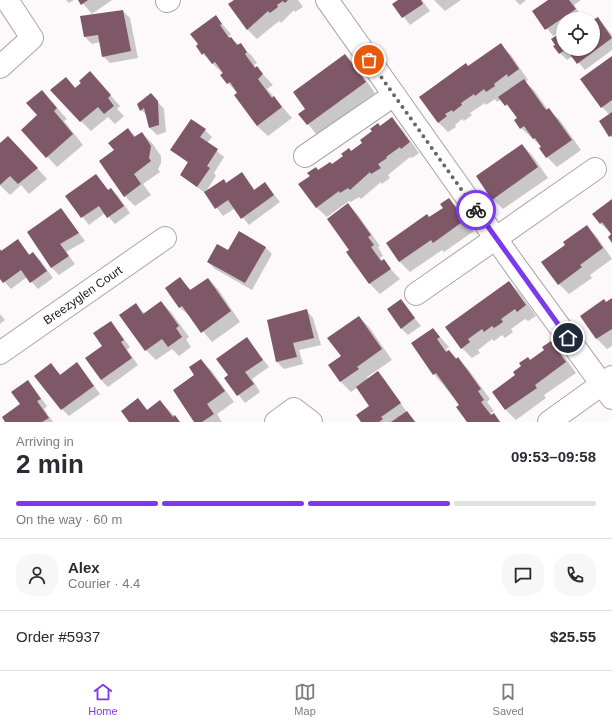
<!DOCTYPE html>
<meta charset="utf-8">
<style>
body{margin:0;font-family:Arial,sans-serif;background:#f7f7f7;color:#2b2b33;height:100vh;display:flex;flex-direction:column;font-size:15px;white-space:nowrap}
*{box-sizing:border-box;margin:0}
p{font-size:13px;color:#7c7c81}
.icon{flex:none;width:22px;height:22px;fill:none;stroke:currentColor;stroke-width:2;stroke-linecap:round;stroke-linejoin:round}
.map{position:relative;height:422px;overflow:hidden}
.details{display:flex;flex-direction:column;background:#fff;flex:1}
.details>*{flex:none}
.controls{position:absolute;left:556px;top:12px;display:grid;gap:8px}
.controls a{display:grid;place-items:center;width:44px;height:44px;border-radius:50%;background:#fff;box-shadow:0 1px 3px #0004;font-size:20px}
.pin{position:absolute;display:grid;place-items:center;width:34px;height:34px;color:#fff;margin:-17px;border:2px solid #fff;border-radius:50%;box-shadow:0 1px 4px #0007}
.courier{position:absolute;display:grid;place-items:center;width:40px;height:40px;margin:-20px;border:3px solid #7c3aed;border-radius:50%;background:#fff;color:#222;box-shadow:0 1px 5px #0007}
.headline em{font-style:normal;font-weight:600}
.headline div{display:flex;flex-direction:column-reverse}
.headline{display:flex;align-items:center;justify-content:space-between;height:68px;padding:0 16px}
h1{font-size:26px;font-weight:600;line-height:30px}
.bar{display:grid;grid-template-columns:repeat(4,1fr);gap:6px 4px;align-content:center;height:48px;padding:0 16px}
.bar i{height:5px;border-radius:3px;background:#e1e1e2}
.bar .on{background:#7c3aed}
.bar p{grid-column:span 4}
.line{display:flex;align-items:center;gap:10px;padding:0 16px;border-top:1px solid #e1e1e2}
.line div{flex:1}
.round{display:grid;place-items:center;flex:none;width:42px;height:42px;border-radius:16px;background:#f7f7f7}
.tab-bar{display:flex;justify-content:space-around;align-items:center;height:56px;border-top:1px solid #e1e1e2;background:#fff;font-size:11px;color:#7c7c81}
.tab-bar a{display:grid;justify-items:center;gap:2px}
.tab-bar .on{color:#7c3aed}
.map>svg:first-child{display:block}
.shadow{fill:#0003}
.building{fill:#7e5867}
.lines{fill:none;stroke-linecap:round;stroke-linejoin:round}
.minor-casing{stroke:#aaa6a7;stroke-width:24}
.minor{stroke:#fff;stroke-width:22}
.done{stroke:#6a6768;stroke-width:4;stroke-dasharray:0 7.2}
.route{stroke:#7c3aed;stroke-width:5}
.labels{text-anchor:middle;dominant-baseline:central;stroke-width:4;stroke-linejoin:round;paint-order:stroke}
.street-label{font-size:12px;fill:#1b191a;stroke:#fdf9fa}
</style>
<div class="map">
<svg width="612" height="422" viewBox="0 0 612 422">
<rect width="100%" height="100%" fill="#fdf9fa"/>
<path class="shadow" d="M66 0H74L69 3Z
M80 0H112L92 14Z
M236 0H298L303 7 295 12 294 10 281 23 279 21 257 39 247 29Z
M399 0H422L430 11 410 25 394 4Z
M434 0H461L445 11Z
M515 0H526L520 5Z
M549 0H581L574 5 582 17 580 19H563V49H593V22L598 18 612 35V50L585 70 573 56 567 60 560 53 562 33 561 31 553 36 534 11Z
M123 11 130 18 138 58 110 63 103 56 100 42 92 44 85 37 81 17Z
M216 17 231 34 229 36 231 38 251 55 257 63 254 65 273 85 267 89 292 118 268 136 257 126 238 93 228 83 223 74 203 54Z
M500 45 511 55 528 80 525 82 534 90 548 110 559 119 581 150 557 167 547 157 542 147 521 128 516 120 518 118 501 99 497 102 495 99 486 105 485 103 470 113 472 115 464 121 462 119 455 125 456 127 448 132 438 122 469 67Z
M345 55 355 65 375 93 317 135 300 114 306 109Z
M612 56V138L610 136V115L602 107Z
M90 72 120 106 117 109 124 116 115 124 108 117 91 131 81 121 66 78 76 88Z
M151 94 164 109 166 132 157 135 150 128 147 115 141 110Z
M52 102 67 119 64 121 83 145 57 167 22 130Z
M392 119 402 129 419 153 412 158 410 157 388 175 390 178 382 184 381 182 361 199 359 197 351 202 349 201 327 217 316 207 318 171 332 165 352 152 364 143 378 124 381 126Z
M128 129 136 137 142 133 152 143 161 156V163L158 169 160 172 143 184 151 195 135 206 125 196 115 150Z
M205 130 212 137 207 143 224 157 214 173 216 176 205 193 181 175 189 164 172 150Z
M0 145 18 147 47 179 29 194 21 185 10 195 0 185Z
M522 145 532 155 548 178 503 209 493 199Z
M242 173 255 190 265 183 280 202 249 225 235 208 223 216 205 193 226 184Z
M96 175 109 191 111 189 118 196 130 213 115 224 105 213 89 225 66 196Z
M449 199 459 210 474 231 444 252 442 250 410 272 400 262 387 243 444 208Z
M612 201V234L600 223Z
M348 204 358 215 380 246 378 247 383 256 380 258 400 279 380 294 370 284 348 252 350 251Z
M61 209 85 241 66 252 75 264 59 275 52 268 29 232Z
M587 227 597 237 612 259 590 275 592 278 569 294 559 284 567 245Z
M18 240 30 255 33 253 40 260 53 278 38 289 27 277 11 289 0 277V249L2 251Z
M265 247 272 254 252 290 215 269 208 262 228 252Z
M180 279 191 290 208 279 218 289 240 322 212 342 191 317 179 307Z
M509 282 519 292 536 316 528 321 525 319 511 329 513 332 505 338 502 335 494 341 492 339 478 350 480 353 472 358 462 348 447 327Z
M612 299V346L607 349 597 339 582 316Z
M401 301 421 326 408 335 401 328Z
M161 302 171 312 189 337 186 339 191 347 179 356 172 349 156 360 146 350 136 304 145 314Z
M306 310 313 318 321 345 299 350 303 364 284 369 277 362 268 321Z
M0 314 5 320 0 324Z
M359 317 369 327 392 360 367 377 368 379 377 372 384 379 406 411 416 422H362L371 406 358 387 351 392 341 382 330 365 342 357Z
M111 322 130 347 127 350 138 365 108 387 101 380 104 346Z
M433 329 449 347 446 349 448 352 449 351 468 369 490 399 487 402 494 411 491 413 501 422H468L460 405 434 374 412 344Z
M247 339 269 367 252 379 260 392 245 403 225 378 229 376Z
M551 342 561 352 576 373 544 395 546 398 516 420 506 410 493 392 546 351Z
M200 360 211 370 234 402 217 414 222 422H196V375Z
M77 363 100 394 69 416 62 409 51 365 61 375Z
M28 381 47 406 44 409 53 422H6L21 405Z
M138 400 148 410 160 401 180 422H131Z"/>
<path class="building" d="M78 0H88L81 5Z
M234 0H288L285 3 283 1 277 5 278 7 270 13 268 11 247 30 228 4Z
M398 0H421L423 4 402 18 392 4Z
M548 0H569L576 9 545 30 532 11Z
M123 10 131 51 102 57 98 35 84 37 80 16Z
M216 15 222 24 220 25 229 38 231 37 237 45 241 43 247 52 245 54 255 68 257 66 263 74 258 79 272 98 274 96 282 107 257 126 234 95 237 93 230 82 227 84 220 75 223 73 215 62 212 64 204 53 202 55 196 46 198 44 190 34Z
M598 17 612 38 577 64 566 49H593V20Z
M563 31V49H566L559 54 553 46 555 45 551 39Z
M501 43 519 69 508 77 507 74 494 84 495 86 486 92 484 89 475 96 474 94 461 103 462 105 453 112 452 110 445 114 447 116 438 123 419 97 466 63 468 66Z
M345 54 366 82 307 125 298 114 305 109 293 92Z
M612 56V100L601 108 580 79Z
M90 71 111 95 108 98 114 106 104 114 98 107 80 122 50 90 66 77 75 88 81 83 79 81Z
M524 79 546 110 549 108 572 140 546 158 539 148 541 147 535 138 533 139 524 126 520 129 514 120 517 118 507 104 505 106 498 97Z
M42 90 57 108 54 111 73 134 46 158 21 130 37 115 26 103Z
M151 93 158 101 159 125 149 128 144 108 140 111 137 104Z
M612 112V135L609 137 599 121Z
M392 117 410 142 401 149 400 147 386 157 387 158 378 164 381 168 371 174 370 172 350 190 348 188 340 193 339 191 316 208 298 184 310 176 307 173 316 167 318 170 330 162 332 164 343 156 341 154 349 148 351 151 362 143 360 140 372 131 370 129 378 123 380 126Z
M191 119 206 129 200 137 218 149 207 166 210 168 197 187 180 175 188 162 170 150Z
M128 128 134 137 142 132 151 146 149 158 151 161 134 174 141 184 124 197 99 161 114 150 108 143Z
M8 136 38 168 18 184 10 176 0 185V143Z
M522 144 538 167 492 200 476 176Z
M242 172 254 190 265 182 274 195 241 219 228 200 215 209 204 192 224 179 226 183Z
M96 174 108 190 111 188 124 206 107 218 99 206 81 218 65 196Z
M449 198 465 220 433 243 431 240 399 262 386 243 427 214 429 217 443 208 440 204Z
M612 199V243L608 237 611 234 602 222 600 224 592 214Z
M348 203 371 235 368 237 374 245 371 247 381 261 384 259 391 269 369 284 346 252 349 250 327 219Z
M61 208 79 233 60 244 69 256 51 268 27 232Z
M587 225 603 248 580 265 582 267 558 285 541 262 565 245 563 242Z
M239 231 266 247 245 283 207 262 217 244 228 250Z
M18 239 29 255 33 252 47 271 30 283 21 270 3 283 0 279V249L1 251Z
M180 277 190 290 208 278 231 311 201 333 182 306 179 308 165 288Z
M509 281 526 305 517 312 515 309 501 319 503 322 494 328 492 326 484 332 482 329 468 339 470 342 461 349 445 327Z
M612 298V329L596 339 580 316 604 299 606 302Z
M401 299 415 318 401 329 387 309Z
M161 301 179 326 176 328 182 337 168 347 162 339 145 351 119 315 136 303 143 314Z
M307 309 314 338 293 343 297 357 276 362 267 320Z
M359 316 382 349 357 367 359 369 340 382 328 365 341 356 327 338Z
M111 321 124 340 121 342 132 358 101 380 85 358 102 346 93 333Z
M433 328 440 337 437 339 446 352 449 350 456 359 458 357 481 389 478 391 484 400 481 402 491 415 494 413 500 422H467L456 407 459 405 436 373 433 375 411 343Z
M247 337 263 360 245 372 254 384 237 396 224 378 228 375 216 359Z
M551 341 566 362 535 385 537 388 505 410 492 392 515 375 513 372 521 366 519 363 528 357 530 360 544 350 542 347Z
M201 359 225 391 207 404 214 414 202 422H194L173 390 194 375 189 367Z
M77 362 94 386 61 410 34 376 51 363 60 375Z
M378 371 401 403 381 417 383 419 379 422H361L356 415 369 406 356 387Z
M28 380 41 399 37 401 49 418 42 422H5L2 417 20 404 11 392Z
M138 398 147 410 160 400 173 417 175 415 180 422H129L121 411Z
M407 411 415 422H391Z"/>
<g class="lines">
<defs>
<g id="minor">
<path d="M327 0 516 267 612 398"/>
<path d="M167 1 169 0"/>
<path d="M0 67 32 38 7 0"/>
<path d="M305 156 394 95"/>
<path d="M416 294 595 169"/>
<path id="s1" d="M0 353 165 238"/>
<path d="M276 422 294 409 311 422"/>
<path d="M549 422 612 377"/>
</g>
</defs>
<use href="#minor" class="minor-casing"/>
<use href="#minor" class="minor"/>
</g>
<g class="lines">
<path class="done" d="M369 60 476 210"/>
<path class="route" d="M476 210 568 338"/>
</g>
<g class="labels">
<g class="street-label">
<text stroke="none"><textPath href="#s1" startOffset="101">Breezyglen Court</textPath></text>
</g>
</g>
</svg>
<div class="controls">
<a><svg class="icon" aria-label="locate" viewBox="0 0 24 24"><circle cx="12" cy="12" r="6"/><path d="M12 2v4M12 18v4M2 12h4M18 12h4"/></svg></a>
</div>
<div class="pin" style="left:369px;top:60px;background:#ea580c"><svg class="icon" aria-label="bag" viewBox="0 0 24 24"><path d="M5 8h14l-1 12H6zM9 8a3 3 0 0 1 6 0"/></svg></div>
<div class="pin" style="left:568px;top:338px;background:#1f2937"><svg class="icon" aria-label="home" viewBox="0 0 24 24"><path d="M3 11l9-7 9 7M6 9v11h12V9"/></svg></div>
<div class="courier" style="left:476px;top:210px"><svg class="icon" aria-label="bike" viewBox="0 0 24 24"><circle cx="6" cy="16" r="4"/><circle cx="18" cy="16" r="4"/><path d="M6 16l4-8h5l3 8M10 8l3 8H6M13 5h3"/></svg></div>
</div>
<section class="details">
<div class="headline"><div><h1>2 min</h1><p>Arriving in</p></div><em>09:53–09:58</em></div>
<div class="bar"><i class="on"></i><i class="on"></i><i class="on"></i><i></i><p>On the way · 60 m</p></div>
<div class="line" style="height:72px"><a class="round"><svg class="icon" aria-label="person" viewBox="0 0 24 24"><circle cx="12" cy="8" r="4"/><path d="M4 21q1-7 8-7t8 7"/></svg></a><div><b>Alex</b><p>Courier · 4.4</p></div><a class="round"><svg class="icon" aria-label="chat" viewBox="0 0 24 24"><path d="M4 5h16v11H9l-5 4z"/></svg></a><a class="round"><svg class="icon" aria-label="phone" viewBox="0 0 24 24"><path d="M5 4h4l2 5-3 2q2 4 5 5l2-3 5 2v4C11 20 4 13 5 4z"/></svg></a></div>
<div class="line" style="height:52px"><div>Order #5937</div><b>$25.55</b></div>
</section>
<nav class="tab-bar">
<a class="on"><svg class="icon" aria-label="home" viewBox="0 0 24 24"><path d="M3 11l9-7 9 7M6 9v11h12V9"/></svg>Home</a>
<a><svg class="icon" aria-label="map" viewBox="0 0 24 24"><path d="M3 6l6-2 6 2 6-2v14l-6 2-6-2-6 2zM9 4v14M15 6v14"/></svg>Map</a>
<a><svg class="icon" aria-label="saved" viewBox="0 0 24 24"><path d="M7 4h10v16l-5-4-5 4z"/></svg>Saved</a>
</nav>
